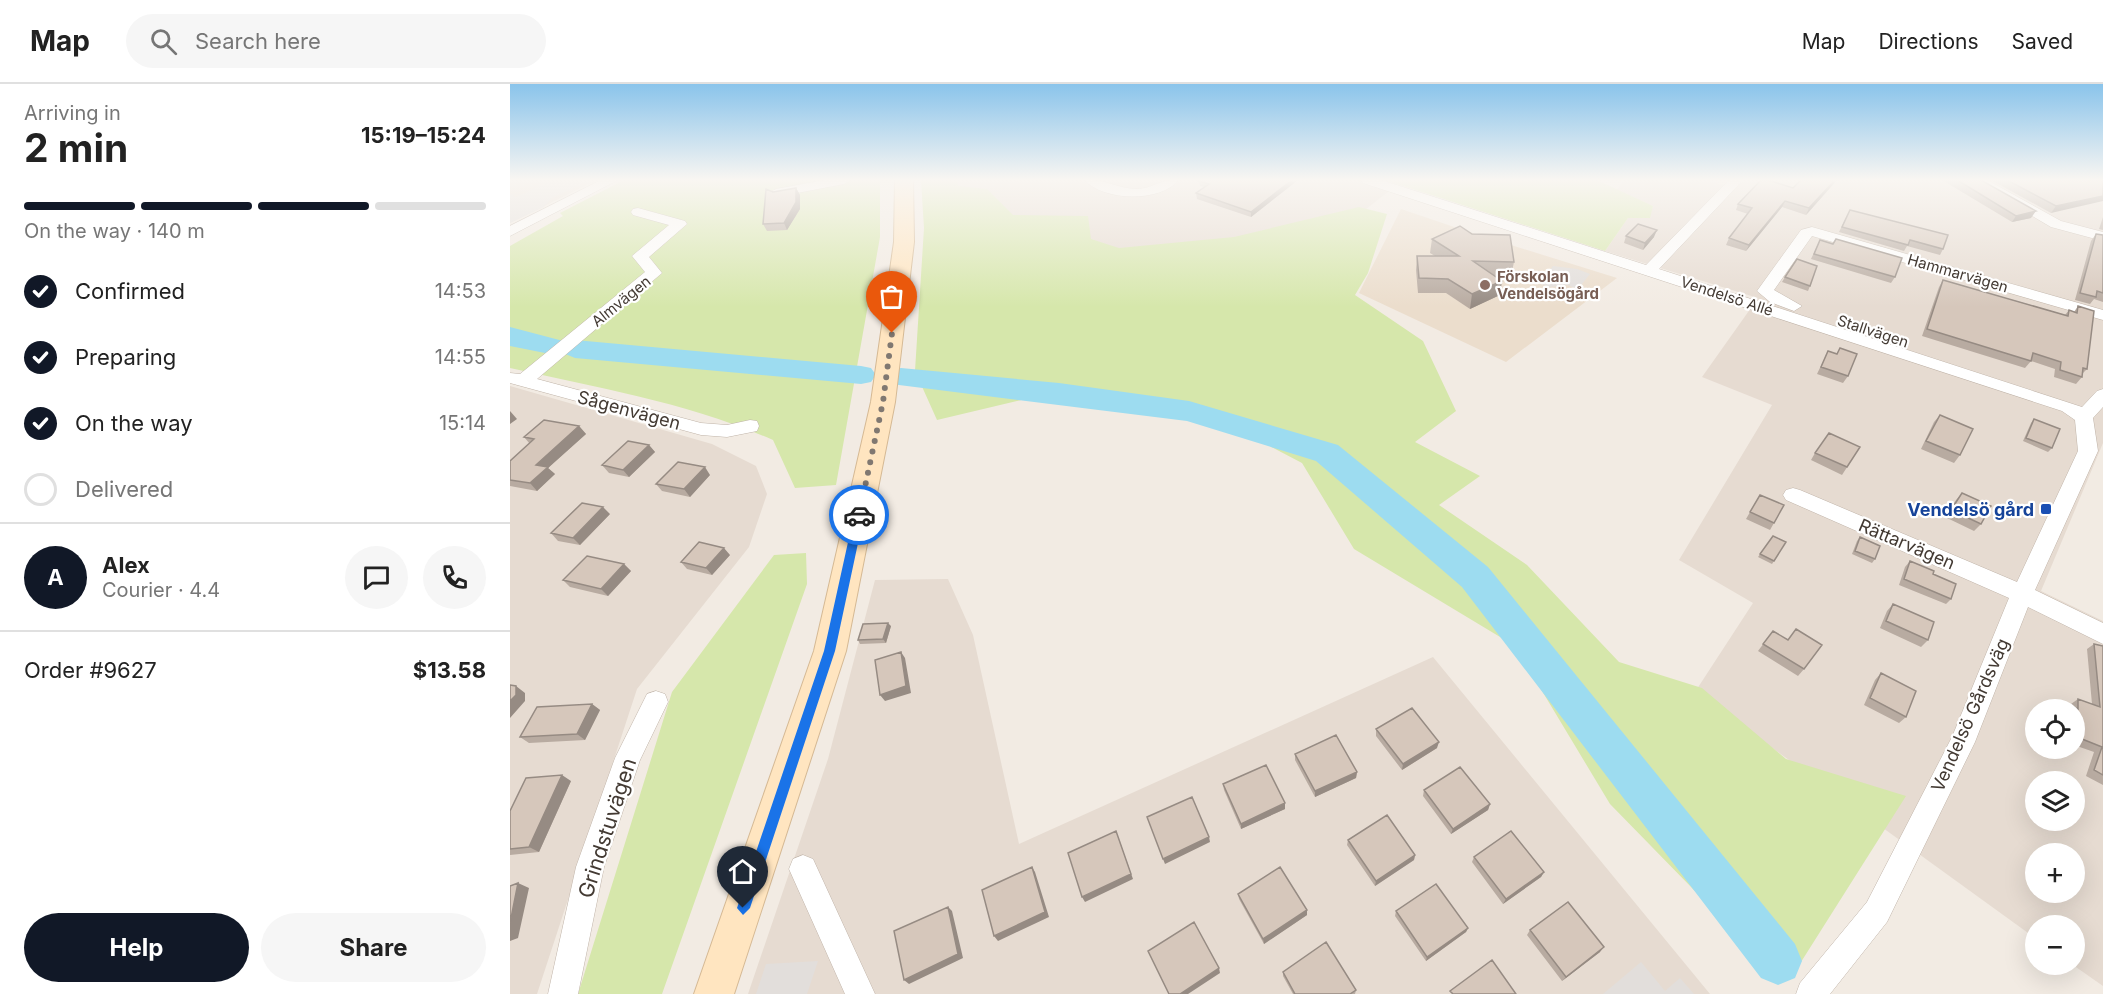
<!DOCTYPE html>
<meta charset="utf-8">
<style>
body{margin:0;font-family:Inter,sans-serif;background:#f6f6f6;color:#222;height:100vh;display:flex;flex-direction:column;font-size:22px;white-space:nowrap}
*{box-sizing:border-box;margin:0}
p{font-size:20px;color:#767676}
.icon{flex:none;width:33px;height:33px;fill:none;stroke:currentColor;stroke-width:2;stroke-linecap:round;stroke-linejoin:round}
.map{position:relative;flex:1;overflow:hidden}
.drawer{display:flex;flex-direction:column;background:#fff;width:510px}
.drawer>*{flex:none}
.controls{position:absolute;left:1515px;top:615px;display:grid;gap:12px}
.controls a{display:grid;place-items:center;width:60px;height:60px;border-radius:50%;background:#fff;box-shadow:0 6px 24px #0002;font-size:30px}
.pin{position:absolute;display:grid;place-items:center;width:51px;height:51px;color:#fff;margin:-62px -26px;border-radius:50% 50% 50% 0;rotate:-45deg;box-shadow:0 0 6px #0007}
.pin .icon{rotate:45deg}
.courier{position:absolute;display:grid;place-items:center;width:60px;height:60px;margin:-30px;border:4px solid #1a73e8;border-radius:50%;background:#fff;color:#222;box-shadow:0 2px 8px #0007}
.summary em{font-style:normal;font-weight:700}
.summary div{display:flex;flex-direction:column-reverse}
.summary{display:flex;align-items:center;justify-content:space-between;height:102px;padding:0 24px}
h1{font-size:39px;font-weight:700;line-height:45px}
.bar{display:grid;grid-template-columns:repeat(4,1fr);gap:9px 6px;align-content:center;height:72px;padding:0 24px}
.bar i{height:8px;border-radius:4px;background:#e0e0e0}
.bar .active{background:#111827}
.bar p{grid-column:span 4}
.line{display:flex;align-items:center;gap:15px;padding:0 24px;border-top:2px solid #e0e0e0}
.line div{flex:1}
.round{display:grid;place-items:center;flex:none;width:63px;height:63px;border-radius:32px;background:#f6f6f6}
ol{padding:0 24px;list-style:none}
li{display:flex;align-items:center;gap:18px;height:66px}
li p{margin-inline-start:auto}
li .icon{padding:6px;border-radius:50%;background:#111827;color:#fff;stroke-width:4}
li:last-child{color:#767676}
li i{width:33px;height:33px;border:3px solid #e0e0e0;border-radius:50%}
.cta{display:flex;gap:12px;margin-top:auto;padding:12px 24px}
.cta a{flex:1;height:69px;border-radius:36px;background:#111827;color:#fff;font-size:24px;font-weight:700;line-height:69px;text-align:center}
.cta a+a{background:#f6f6f6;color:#222}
header{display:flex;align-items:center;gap:36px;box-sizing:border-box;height:84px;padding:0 30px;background:#fff;border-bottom:2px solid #e0e0e0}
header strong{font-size:28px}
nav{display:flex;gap:33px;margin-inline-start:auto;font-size:21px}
.search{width:420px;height:54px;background:#f6f6f6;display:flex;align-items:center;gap:15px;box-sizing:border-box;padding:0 21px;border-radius:33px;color:#767676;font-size:22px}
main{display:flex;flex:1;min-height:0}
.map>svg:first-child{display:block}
.residential{fill:#e6dbd1;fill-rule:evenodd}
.education{fill:#ebddcc}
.green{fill:#d6e7ab}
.parking{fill:#e2dedb}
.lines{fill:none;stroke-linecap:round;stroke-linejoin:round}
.river{fill:#9ddcf0;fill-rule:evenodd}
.minor-casing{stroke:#c0b4a9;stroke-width:1}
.secondary-casing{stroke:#d5b994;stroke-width:2}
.minor{fill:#fff;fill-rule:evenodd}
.secondary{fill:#ffe5c0;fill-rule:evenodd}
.wall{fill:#b8aba1}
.shaded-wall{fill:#968b83}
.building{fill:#d6c7bb;stroke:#968b83;stroke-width:1.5}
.route{fill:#1a73e8}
.done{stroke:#807871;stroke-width:6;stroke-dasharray:0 10.8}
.education-dot{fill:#8d6e63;stroke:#fff;stroke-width:2}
.transit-dot{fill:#1a4fb4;stroke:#fff;stroke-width:2}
.labels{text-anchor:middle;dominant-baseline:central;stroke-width:4.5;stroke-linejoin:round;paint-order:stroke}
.far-street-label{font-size:15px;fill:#433a33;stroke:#fff}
.far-education-label{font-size:15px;font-weight:bold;fill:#785e54;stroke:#fff;text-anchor:start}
.street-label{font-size:18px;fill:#433a33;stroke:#fff}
.transit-label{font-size:18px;font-weight:bold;fill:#164399;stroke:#fff;text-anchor:end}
.near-street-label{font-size:21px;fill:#433a33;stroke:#fff}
</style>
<header>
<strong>Map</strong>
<div class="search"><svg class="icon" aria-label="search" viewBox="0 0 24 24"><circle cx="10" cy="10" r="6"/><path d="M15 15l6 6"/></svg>Search here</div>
<nav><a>Map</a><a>Directions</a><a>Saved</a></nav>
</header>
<main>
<section class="drawer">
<div class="summary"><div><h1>2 min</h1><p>Arriving in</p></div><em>15:19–15:24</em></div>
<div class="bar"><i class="active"></i><i class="active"></i><i class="active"></i><i></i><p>On the way · 140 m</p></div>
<ol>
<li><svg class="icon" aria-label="check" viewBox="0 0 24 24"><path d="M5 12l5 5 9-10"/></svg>Confirmed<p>14:53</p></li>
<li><svg class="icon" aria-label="check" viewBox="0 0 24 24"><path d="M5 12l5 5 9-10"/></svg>Preparing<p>14:55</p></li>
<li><svg class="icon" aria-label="check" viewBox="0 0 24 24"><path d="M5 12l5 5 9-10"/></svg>On the way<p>15:14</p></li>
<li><i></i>Delivered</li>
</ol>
<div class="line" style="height:108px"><b class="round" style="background:#111827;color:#fff">A</b><div><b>Alex</b><p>Courier · 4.4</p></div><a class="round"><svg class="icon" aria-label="chat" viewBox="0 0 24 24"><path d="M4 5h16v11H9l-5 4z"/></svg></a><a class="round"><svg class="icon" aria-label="phone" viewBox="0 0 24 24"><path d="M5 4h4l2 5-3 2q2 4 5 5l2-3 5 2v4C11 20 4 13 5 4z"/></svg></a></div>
<div class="line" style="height:78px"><div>Order #9627</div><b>$13.58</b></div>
<div class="cta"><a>Help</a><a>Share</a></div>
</section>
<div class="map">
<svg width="1593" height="910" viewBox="0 0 1593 910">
<rect width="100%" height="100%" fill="#f2ebe3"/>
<path class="residential" d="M0 96H87L0 139Z
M422 96H893L818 155 513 194Z
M1114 96H1195L1224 104 1233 96H1593V359L1531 507 1593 537V902L1563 881 1564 842H1526L1525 854 1185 608 1243 519 1169 476 1262 321 1192 293 1248 214 1095 167 1118 134H1139L1143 122 1107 106ZM1526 626H1564V664H1526ZM1526 698H1564V736H1526ZM1526 770H1564V808H1526Z
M0 302 202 360 246 382 257 410 239 463 127 605 27 910H0Z
M438 495 463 551 509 760 923 573 1200 910H238L318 675 365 496Z"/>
<path class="education" d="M891 125 953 146 1107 194 996 278 849 209Z"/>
<path class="green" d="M114 96H370V153L326 401 285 404 263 356C179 319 89 304 0 284V162L53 132 50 129Z
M411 96H447L448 102 477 105 503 131 578 132 581 155 609 164 724 153 849 123 877 130 858 189 845 211 913 257 946 327 905 358 970 392 929 421 1017 481 1109 578 1192 604 1276 675 1396 712 1291 878 1223 846 1100 720 1005 562 844 465 792 379 673 317 524 313 427 336 405 287 414 144Z
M875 96H1087L1143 122 1140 134H1118L1095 167Z
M296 469 297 500 152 910H68L162 608 264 471Z"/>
<path class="parking" d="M43 96H57L68 100 59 96H80L42 114 34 123 0 139V110L6 113Z
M1043 182 1067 185 1080 190 1068 205 1057 201 1039 203 1029 199Z
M308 877 297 910H246L256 880Z
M1131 878 1155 907 1170 894 1184 910H1093Z"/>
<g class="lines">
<path class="river" d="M0 243 57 258 65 256 351 282 361 284 366 291 361 298 351 300 65 274 53 269 45 271 0 262Z
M391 284 549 299 679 317 828 361 978 483 1285 860 1292 877 1285 894 1268 901 1251 894 952 503 806 377 677 337 381 300 376 293 381 286Z"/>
<defs>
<path id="minor" d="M91 96H108L0 152V142Z
M315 96H341L334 100 266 113 259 109 266 105Z
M574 96C593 94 608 105 627 105 642 105 653 94 669 96 649 119 594 117 574 96Z
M851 96H871L1136 181 1219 96H1233L1149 185 1572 323 1587 307 1593 305V323L1583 334 1588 367 1525 506 1593 539V560L1518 523 1465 658 1377 838 1320 910H1286L1290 899 1357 818 1442 653 1499 514 1276 416 1273 411 1276 406 1283 404 1290 406 1507 498 1568 367 1565 336 1552 327 853 99Z
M1461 96H1477L1551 137 1593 148V157L1541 143Z
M128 124 175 137 177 140 139 173 152 189 27 295 191 339 217 341 240 336 247 337 249 342 247 347 217 353 191 351 0 299V289L10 290 135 188 122 172 159 141 123 131 121 128 123 125Z
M1302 143 1593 226V236L1302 152 1264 206 1292 222 1284 227 1260 218 1247 207 1291 146Z
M146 607 155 610 158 618 130 676 94 783 68 910H38L66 783 105 674 137 610Z
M293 771 303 775 365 910H335L279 785 283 775Z"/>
<path id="secondary" d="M385 96H403L404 158 385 318 336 567 224 910H184L304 567 361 318 384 158Z"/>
</defs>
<use href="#minor" class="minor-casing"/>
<use href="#secondary" class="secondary-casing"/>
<use href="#minor" class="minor"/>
<use href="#secondary" class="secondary"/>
</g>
<path class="wall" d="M788 96 741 133 687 115 686 109 695 103 690 102 689 97Z
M1291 96H1327L1296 131 1272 123 1236 167 1216 161 1219 154 1238 130 1226 126 1228 120 1283 104Z
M1432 96H1471L1521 134 1502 138Z
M1481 96H1593L1541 129Z
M286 104 290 111V125L277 146 257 147 253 140 263 108Z
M1340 126 1433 165 1430 171 1397 162 1394 167 1329 148Z
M1593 133V146L1589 145Z
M1586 150 1593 151V218L1584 215 1580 220 1565 216 1581 157Z
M1116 152 1144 153 1133 166 1114 159Z
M922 155 1004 178 1001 192H985L990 211 960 225 936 209H908L906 186 907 172H925L920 169Z
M1310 156 1385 193 1381 199 1301 175Z
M1275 193 1300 202 1298 207 1272 198Z
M1433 196 1555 231 1559 226 1564 228 1568 222 1577 285 1572 290V293L1566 300 1544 293 1545 285 1521 277 1515 284 1412 252 1429 203Z
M1330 264 1338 292 1333 299 1307 290 1318 267 1327 270Z
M1430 331 1450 371 1444 379 1411 365 1424 338Z
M1524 335 1542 364 1538 368 1513 357 1521 339Z
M69 342 76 350 38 384 45 390 27 407 0 402V377L20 360 14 353Z
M139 361 145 368 119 393 99 389 92 381Z
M1350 363 1332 391 1301 376 1305 369Z
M200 391 180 413 152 407 146 400Z
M1452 409 1471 440 1464 447 1435 433 1446 416Z
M1250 411 1274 421 1260 446 1236 435Z
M100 430 70 461 48 457 41 449Z
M1263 452 1276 458 1262 480 1248 473Z
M1350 453 1365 475 1362 479 1342 470 1347 457Z
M220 471 202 491 177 485 171 478Z
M1400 477 1423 490 1441 515 1436 520 1389 501 1395 483Z
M114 480 121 487 98 512 60 503 53 496Z
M1383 520 1418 556 1411 563 1370 544 1377 527Z
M381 542 376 559 350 560 348 556Z
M1263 547 1294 585 1288 592 1248 567Z
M1584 560 1593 562V701L1576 692 1584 668 1564 661V626H1553L1559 621 1561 622V620L1568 615 1582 620 1577 565Z
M1371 589 1396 633 1389 639 1354 621 1365 596Z
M82 620 90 626 75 656 19 659 10 653Z
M866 645 927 664 892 686 866 652Z
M785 670 847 688 846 694 805 713 785 676Z
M61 697 29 768 0 771V727Z
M713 700 775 725 731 745 714 706Z
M914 706 980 720 978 726 941 750 913 712Z
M838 756 905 771 904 776 865 802 837 761Z
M964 773 1034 788 1031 793 993 820 962 778Z
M728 810 797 831 754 860 729 815Z
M886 827 958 844 956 848 916 877 885 832Z
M1020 846 1090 868 1052 897 1017 851Z
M773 888 846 906 845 910H783L773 892Z"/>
<path class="shaded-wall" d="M782 96H788L741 133V128Z
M1325 96H1327L1296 131 1299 124Z
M286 104 290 111V125L277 146 274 139Z
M1593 112V117L1541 129 1546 122Z
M1275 117 1272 123 1236 167 1239 161Z
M1526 127 1521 134 1502 138 1506 132Z
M1147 146 1144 153 1133 166 1135 159Z
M992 197 990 211 960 225 962 210Z
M0 327 7 335 0 340Z
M69 342 76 350 38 384 45 390 27 407 20 399 26 381Z
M139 361 145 368 119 393 113 386Z
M195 383 200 391 180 413 174 405Z
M93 423 100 430 70 461 63 454Z
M214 464 220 471 202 491 196 484Z
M114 480 121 487 98 512 91 505Z
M378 539 381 542 376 559 373 555Z
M391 568 395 574 401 609 375 617 370 611Z
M6 602 15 609V617L0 634V617Z
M82 620 90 626 75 656 67 650Z
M929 658 927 664 892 686 893 680Z
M847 688 846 694 805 713V707Z
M52 691 61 697 29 768 19 763Z
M775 719V725L731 745V740Z
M980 720 978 726 941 750 943 745Z
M606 747 623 795 575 818 572 813Z
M699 753 700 758 655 780 653 775Z
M905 771 904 776 865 802 866 797Z
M522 783 525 788 539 833 488 857 484 852Z
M1034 788 1031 793 993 820 996 815Z
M8 799 19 804 8 854 0 857V839Z
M438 823 442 827 453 874 399 900 394 896Z
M797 826V831L754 860 753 855Z
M958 844 956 848 916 877 917 873Z
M1094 863 1090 868 1052 897 1056 893Z
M709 884 710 889 678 910H670Z"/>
<path class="building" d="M691 96H782L741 128 686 109 699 100 689 97Z
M1251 96H1258L1283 104 1291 96H1325L1299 124 1275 117 1239 161 1219 154 1242 124 1228 120Z
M1447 96H1471L1526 127 1506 132Z
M1497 96H1593V112L1546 122Z
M286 104V118L274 139 253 140 256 105 263 108Z
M1340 126 1438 151 1433 165 1400 156 1398 161 1332 143Z
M1128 140 1147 146 1135 159 1116 152Z
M950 142 962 150 1000 151 1004 178 963 177 992 197 962 210 938 195 909 194 907 172H949L922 155Z
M1586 150 1593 151V209L1587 207 1586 213 1570 209Z
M1326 155 1392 174 1385 193 1304 170 1310 156 1323 160Z
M1287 175 1307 182 1300 202 1275 193Z
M1433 196 1558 232 1559 226 1567 229 1568 222 1584 227 1577 285 1573 284 1572 293 1550 286 1551 278 1523 269 1521 277 1417 245Z
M1330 264 1347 270 1338 292 1311 283 1318 267 1327 270Z
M1430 331 1463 345 1450 371 1416 357Z
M1524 335 1550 345 1542 364 1516 354Z
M34 336 69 342 26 381 38 383 20 399 0 396V377L24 355 14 353Z
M1319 349 1350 363 1337 383 1305 369Z
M118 357 139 361 113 386 92 381Z
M168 378 195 383 174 405 146 400Z
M1452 409 1481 422 1471 440 1441 426Z
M1250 411 1274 421 1264 439 1240 428Z
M72 419 93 423 63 454 41 449Z
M1263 452 1276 458 1264 477 1250 470Z
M1350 453 1370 462 1365 475 1345 467Z
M189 458 214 464 196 484 171 478Z
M77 472 114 480 91 505 53 496Z
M1400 477 1424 487 1423 490 1446 500 1441 515 1394 495Z
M1383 520 1424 538 1418 556 1376 537Z
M378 539 373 555 348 556 353 540Z
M1286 545 1312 561 1294 585 1253 560 1263 547 1278 556Z
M1584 560 1593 562V691L1584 686 1592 663 1567 653 1568 647 1564 646V626H1559V621L1568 625V615L1590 623Z
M391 568 396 602 370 611 365 576Z
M1371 589 1406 607 1396 633 1360 614Z
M0 601 6 602V611L0 617Z
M82 620 67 650 10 653 27 623Z
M902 624 929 658 893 680 866 645Z
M826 651 847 688 805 707 785 670Z
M756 681 775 719 731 740 713 700Z
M950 683 980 720 943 745 914 706Z
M52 691 19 763 0 765V727L16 694Z
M682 713 699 753 653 775 637 733Z
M877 731 905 771 866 797 838 756Z
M606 747 621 790 572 813 558 769Z
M1001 747 1034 788 996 815 964 773Z
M522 783 535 828 484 852 472 806Z
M770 783 797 826 753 855 728 810Z
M8 799 0 839V802Z
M926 800 958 844 917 873 886 827Z
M1058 818 1094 863 1056 893 1020 846Z
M438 823 448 870 394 896 384 847Z
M684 838 709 884 670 910H659L638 867Z
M816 858 846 906 840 910H785L773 888Z
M982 876 1006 910H943L940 907Z"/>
<linearGradient id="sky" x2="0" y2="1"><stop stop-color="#8ac4eb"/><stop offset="0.43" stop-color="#f9f6f2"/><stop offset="1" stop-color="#f9f6f2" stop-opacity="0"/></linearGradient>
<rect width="1593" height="223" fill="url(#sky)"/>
<path class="route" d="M349 427 354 431 325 567 240 824 233 831 227 824 314 567 344 431Z"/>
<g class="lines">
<path class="done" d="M349 431 373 318 382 249"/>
</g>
<circle class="education-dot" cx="975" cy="201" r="6"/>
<rect class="transit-dot" x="1530" y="419" width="12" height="12" rx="3"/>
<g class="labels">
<g class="far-street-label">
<text transform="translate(1448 189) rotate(16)">Hammarvägen</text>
<text transform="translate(1217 212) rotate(18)">Vendelsö Allé</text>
<text transform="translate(111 217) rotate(-39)">Almvägen</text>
<text transform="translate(1363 247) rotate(18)">Stallvägen</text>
</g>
<g class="far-education-label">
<text x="987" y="192">Förskolan<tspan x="987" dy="17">Vendelsögård</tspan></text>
</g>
<g class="street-label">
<text transform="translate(119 326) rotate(15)">Sågenvägen</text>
<text transform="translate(1397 460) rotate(23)">Rättarvägen</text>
<text transform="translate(1460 631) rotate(-66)">Vendelsö Gårdsväg</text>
</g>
<g class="transit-label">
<text x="1524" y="425">Vendelsö gård</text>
</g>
<g class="near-street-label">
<text transform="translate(97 744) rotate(-72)">Grindstuvägen</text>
</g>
</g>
</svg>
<div class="controls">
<a><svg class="icon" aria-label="locate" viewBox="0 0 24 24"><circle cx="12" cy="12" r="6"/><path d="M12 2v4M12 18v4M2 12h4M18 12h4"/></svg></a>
<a><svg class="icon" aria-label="layers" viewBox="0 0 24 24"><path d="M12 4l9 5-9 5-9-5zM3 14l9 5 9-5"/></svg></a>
<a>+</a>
<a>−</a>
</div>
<div class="pin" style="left:382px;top:249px;background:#ea580c"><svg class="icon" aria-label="bag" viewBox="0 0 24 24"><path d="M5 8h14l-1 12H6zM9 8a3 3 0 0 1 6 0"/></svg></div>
<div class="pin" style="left:233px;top:824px;background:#1f2937"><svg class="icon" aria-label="home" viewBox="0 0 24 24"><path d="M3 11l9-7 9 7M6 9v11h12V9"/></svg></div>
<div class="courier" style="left:349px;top:431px"><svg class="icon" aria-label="car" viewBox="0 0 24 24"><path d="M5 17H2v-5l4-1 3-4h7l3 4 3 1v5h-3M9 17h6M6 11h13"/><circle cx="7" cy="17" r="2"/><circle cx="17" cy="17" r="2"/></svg></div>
</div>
</main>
